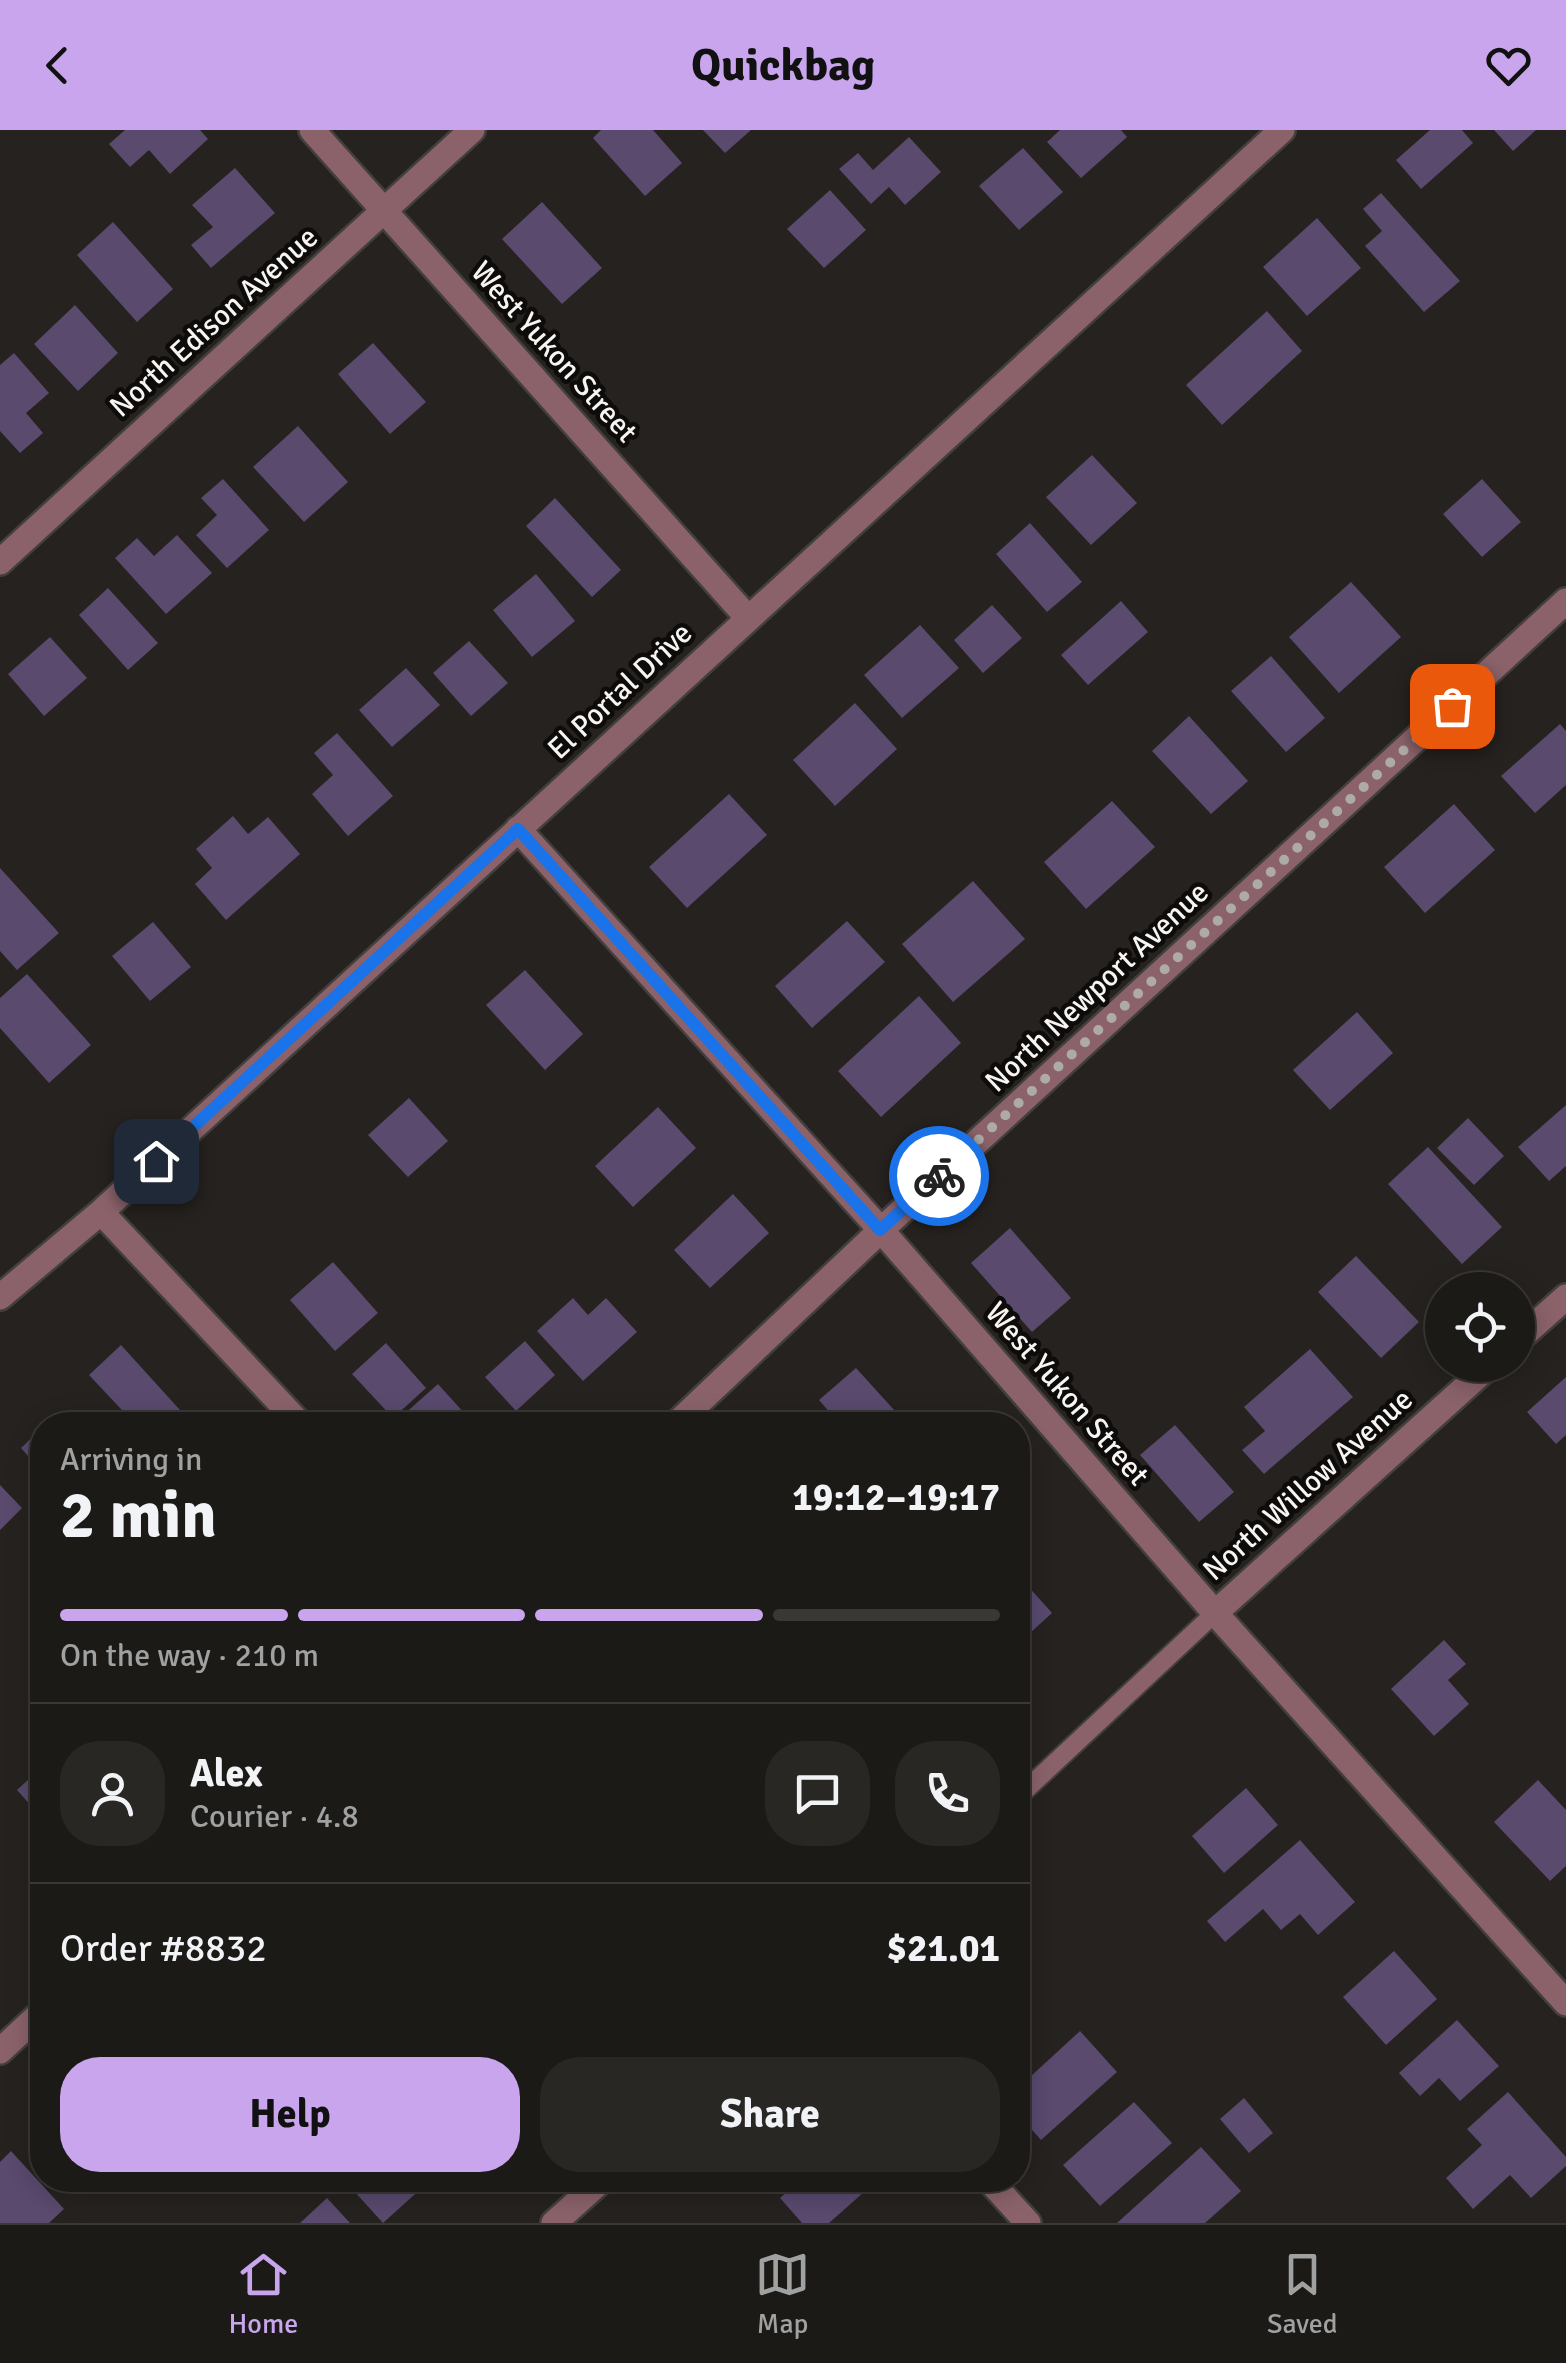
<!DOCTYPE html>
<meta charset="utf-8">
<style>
body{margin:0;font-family:Signika,sans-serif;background:#292724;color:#f1f3f6;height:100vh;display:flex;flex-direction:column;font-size:38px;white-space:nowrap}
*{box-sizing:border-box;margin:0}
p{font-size:32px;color:#a0a1a1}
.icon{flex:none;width:55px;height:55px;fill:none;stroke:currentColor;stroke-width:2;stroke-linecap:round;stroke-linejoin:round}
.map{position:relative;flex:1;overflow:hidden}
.sheet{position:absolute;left:30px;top:1282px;width:1000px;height:780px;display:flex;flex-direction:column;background:#1c1a17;border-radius:40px;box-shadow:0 5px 25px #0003,0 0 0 2px #3a3836}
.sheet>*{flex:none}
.fabs{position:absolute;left:1425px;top:1142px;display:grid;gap:20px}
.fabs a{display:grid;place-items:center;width:110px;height:110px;border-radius:50%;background:#1c1a17;box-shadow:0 5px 25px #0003,0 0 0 2px #3a3836;font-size:50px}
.pin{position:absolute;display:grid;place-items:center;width:85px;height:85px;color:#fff;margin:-42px;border-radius:20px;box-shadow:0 5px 15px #0006}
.courier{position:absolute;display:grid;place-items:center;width:100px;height:100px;margin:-50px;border:8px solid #1a73e8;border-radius:50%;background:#fff;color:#222;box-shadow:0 2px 12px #0007}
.overview em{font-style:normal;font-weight:700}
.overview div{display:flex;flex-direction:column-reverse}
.overview{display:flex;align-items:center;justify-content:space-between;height:170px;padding:0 30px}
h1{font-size:65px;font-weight:700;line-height:75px}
.bar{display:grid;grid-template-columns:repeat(4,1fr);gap:15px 10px;align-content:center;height:120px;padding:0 30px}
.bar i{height:12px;border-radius:8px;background:#3a3836}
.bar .on{background:#c9a5ee}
.bar p{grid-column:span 4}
.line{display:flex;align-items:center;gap:25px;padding:0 30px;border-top:2px solid #3a3836}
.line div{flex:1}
.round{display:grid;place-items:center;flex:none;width:105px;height:105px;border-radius:40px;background:#292724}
.button{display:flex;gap:20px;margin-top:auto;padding:20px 30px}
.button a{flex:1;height:115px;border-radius:40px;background:#c9a5ee;color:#111;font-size:40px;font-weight:700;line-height:115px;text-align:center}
.button a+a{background:#292724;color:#f1f3f6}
header{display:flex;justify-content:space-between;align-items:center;height:130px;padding:0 30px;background:#c9a5ee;color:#111;font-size:45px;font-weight:700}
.tabs{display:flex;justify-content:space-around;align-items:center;height:140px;border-top:2px solid #3a3836;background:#1c1a17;font-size:28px;color:#a0a1a1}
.tabs a{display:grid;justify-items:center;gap:5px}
.tabs .on{color:#c9a5ee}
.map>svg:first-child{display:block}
.building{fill:#594a6e}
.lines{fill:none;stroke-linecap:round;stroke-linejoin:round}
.lane-casing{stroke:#433f3d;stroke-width:22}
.street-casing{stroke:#433f3d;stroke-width:30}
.lane{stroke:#8b626a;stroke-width:18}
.street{stroke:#8b626a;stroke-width:25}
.done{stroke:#aeaaa8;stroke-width:10;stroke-dasharray:0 18}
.route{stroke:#1a73e8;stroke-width:12}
.labels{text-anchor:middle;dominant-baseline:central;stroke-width:9;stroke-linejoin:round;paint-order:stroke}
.street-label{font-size:30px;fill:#f7f4f2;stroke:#0e0c0a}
</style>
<header><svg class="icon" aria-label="back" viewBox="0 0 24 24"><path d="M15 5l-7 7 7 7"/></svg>Quickbag<svg class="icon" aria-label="heart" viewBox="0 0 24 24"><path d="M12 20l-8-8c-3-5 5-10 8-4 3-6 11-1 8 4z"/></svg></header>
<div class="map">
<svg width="1566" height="2093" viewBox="0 0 1566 2093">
<rect width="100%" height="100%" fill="#26221f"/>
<path class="building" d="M125 0H200L208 9 170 44 149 20 130 37 109 14Z
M601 0H653L682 33 645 66 593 8Z
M703 0H751L725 23Z
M1060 0H1121L1127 7 1081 48 1047 12Z
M1430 0H1462L1473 13 1421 59 1396 30Z
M1494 0H1536L1513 21Z
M909 7 941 42 905 75 889 57 871 74 839 39 858 23 873 40Z
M1023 18 1063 62 1019 100 979 56Z
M235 38 275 83 211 138 191 115 213 97 192 75Z
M830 60 866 100 824 138 787 99Z
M1381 63 1460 151 1424 182 1365 116 1382 101 1363 79Z
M542 72 602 138 562 174 502 109Z
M1317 88 1361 138 1307 186 1263 137Z
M113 92 173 159 137 192 77 125Z
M75 175 118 223 78 261 34 214Z
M1267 181 1302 221 1222 295 1186 255Z
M373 213 426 272 390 304 338 244Z
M14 223 49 263 26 283 43 303 20 323 0 301V235Z
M298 296 348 352 304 392 253 337Z
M1092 325 1137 373 1091 415 1046 367Z
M223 349 269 400 227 438 196 405 217 385 201 368Z
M1482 349 1521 392 1482 427 1443 384Z
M555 368 621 440 592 467 526 396Z
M1030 393 1082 452 1047 482 996 424Z
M177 405 212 443 166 484 115 428 137 408 154 426Z
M536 444 575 491 532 527 493 480Z
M1351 452 1401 507 1339 563 1289 507Z
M108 458 158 513 128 540 79 485Z
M1121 471 1148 502 1088 555 1061 525Z
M992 475 1022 508 983 543 954 510Z
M920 495 959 538 902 588 864 545Z
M50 507 87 548 44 586 8 544Z
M469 511 508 553 471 586 433 543Z
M1271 526 1325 588 1286 622 1231 561Z
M406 538 440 575 392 617 359 580Z
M855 573 897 619 835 676 793 630Z
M1189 586 1248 651 1211 684 1152 621Z
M1560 594 1566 601V655L1535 683 1501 646Z
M337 603 393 666 348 706 312 664 333 645 314 623Z
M729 664 767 705 687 778 649 737Z
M1112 671 1155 717 1086 779 1044 732Z
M1454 674 1495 720 1425 783 1384 737Z
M233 686 248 704 268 687 300 724 226 790 195 754 212 738 196 719Z
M0 738 59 803 17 840 0 821Z
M973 751 1025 809 953 872 902 814Z
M847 791 885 832 812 898 775 856Z
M153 792 191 837 150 871 112 826Z
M525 840 583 904 545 940 486 875Z
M27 844 91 915 49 953 0 898V868Z
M919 866 961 913 881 987 838 941Z
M1357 882 1393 923 1330 980 1293 940Z
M409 968 448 1011 408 1047 368 1005Z
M1566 975V1036L1549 1051 1518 1017Z
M658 977 696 1018 633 1077 595 1036Z
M1468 988 1504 1026 1474 1055 1437 1018Z
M1428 1017 1502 1097 1462 1134 1388 1054Z
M733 1064 769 1103 710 1158 674 1120Z
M1010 1098 1071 1168 1032 1202 971 1133Z
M1356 1126 1419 1192 1381 1228 1318 1162Z
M333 1132 378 1183 335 1221 290 1170Z
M573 1168 588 1185 606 1168 637 1202 583 1251 537 1201Z
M525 1211 555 1245 516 1281 485 1247Z
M386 1213 426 1258 393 1288 352 1244Z
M121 1215 180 1280 163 1295H136L89 1245Z
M1310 1219 1353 1267 1264 1344 1242 1320 1265 1301 1244 1277Z
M856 1238 895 1281 879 1295H835L838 1292 819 1270Z
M1566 1247V1305L1556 1314 1527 1282Z
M438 1254 475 1295H392Z
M1175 1295 1234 1362 1199 1392 1140 1325Z
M42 1298V1342L21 1318Z
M0 1355 22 1378 0 1400Z
M1018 1445 1052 1483 1018 1514Z
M1444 1510 1466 1534 1448 1550 1469 1574 1434 1606 1391 1559Z
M42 1637V1688L17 1660Z
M1538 1650 1566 1680V1736L1550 1751 1494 1692Z
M1246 1658 1278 1695 1224 1743 1192 1706Z
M1300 1710 1355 1772 1318 1805 1300 1784 1281 1800 1263 1779 1225 1812 1207 1791Z
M1394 1821 1437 1869 1386 1915 1343 1867Z
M1457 1890 1499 1936 1460 1971 1439 1948 1420 1966 1399 1943Z
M1080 1901 1117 1942 1041 2010 1018 1984V1958Z
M1508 1962 1566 2027V2036L1531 2068 1510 2045 1473 2079 1446 2048 1482 2015 1467 1999Z
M1244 1968 1273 2003 1249 2023 1220 1989Z
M1134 1972 1172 2013 1100 2076 1063 2035Z
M1201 2017 1241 2061 1205 2093H1117Z
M11 2021 64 2079 49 2093H0V2032Z
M344 2050H421L425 2055 383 2093Z
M800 2050H868L872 2055 829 2093H802L780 2068Z
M327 2068 350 2093H300Z"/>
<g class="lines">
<defs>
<path id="lane" d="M1018 1667 1215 1483"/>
<path id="street" d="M312 0 748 488
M0 432 472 0
M518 699 881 1100 1215 1483 1566 1873
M101 1082 301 1295
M0 1167 101 1082 1282 0
M1518 1210 1566 1167
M675 1295 881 1100 1566 471
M1215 1483 1490 1235
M0 1921 42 1882
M989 2050 1028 2093
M554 2093 602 2050"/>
</defs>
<use href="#lane" class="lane-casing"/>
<use href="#street" class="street-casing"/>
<use href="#lane" class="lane"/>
<use href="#street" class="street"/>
</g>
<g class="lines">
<path class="done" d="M939 1046 1452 576"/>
<path class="route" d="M156 1031 518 699 880 1100 939 1046"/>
</g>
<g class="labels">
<g class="street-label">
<text transform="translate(214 192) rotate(-42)">North Edison Avenue</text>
<text transform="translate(554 222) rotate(48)">West Yukon Street</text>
<text transform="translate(620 561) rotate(-43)">El Portal Drive</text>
<text transform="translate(1097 857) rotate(-43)">North Newport Avenue</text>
<text transform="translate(1067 1264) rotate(49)">West Yukon Street</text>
<text transform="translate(1308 1355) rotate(-42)">North Willow Avenue</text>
</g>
</g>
</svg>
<div class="fabs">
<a><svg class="icon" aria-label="locate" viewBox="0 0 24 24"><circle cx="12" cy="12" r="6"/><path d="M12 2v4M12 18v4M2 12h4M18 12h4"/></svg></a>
</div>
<div class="pin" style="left:1452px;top:576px;background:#ea580c"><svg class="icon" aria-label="bag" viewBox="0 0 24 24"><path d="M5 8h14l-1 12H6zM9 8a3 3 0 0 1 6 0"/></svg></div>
<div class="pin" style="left:156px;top:1031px;background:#1f2937"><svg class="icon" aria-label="home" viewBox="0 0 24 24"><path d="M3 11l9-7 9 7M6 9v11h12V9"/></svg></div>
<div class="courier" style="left:939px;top:1046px"><svg class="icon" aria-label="bike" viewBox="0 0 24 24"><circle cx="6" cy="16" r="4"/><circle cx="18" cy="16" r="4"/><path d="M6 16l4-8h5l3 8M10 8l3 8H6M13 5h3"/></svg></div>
<section class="sheet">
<div class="overview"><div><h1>2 min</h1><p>Arriving in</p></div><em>19:12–19:17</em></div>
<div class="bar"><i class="on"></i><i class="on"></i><i class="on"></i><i></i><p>On the way · 210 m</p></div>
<div class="line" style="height:180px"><a class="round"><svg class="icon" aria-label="person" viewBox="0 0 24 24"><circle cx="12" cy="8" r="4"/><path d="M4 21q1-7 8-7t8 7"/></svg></a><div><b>Alex</b><p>Courier · 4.8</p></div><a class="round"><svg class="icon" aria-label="chat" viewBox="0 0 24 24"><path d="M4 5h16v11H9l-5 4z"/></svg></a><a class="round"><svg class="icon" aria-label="phone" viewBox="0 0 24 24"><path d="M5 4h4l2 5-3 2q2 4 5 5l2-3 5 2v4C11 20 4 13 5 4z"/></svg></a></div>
<div class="line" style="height:130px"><div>Order #8832</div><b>$21.01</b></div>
<div class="button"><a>Help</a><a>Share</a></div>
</section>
</div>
<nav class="tabs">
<a class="on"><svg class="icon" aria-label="home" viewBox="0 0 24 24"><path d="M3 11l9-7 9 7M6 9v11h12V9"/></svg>Home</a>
<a><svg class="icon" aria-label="map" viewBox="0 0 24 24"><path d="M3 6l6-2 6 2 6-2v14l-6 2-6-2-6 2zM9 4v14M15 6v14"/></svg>Map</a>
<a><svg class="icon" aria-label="saved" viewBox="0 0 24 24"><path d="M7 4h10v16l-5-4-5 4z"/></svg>Saved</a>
</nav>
